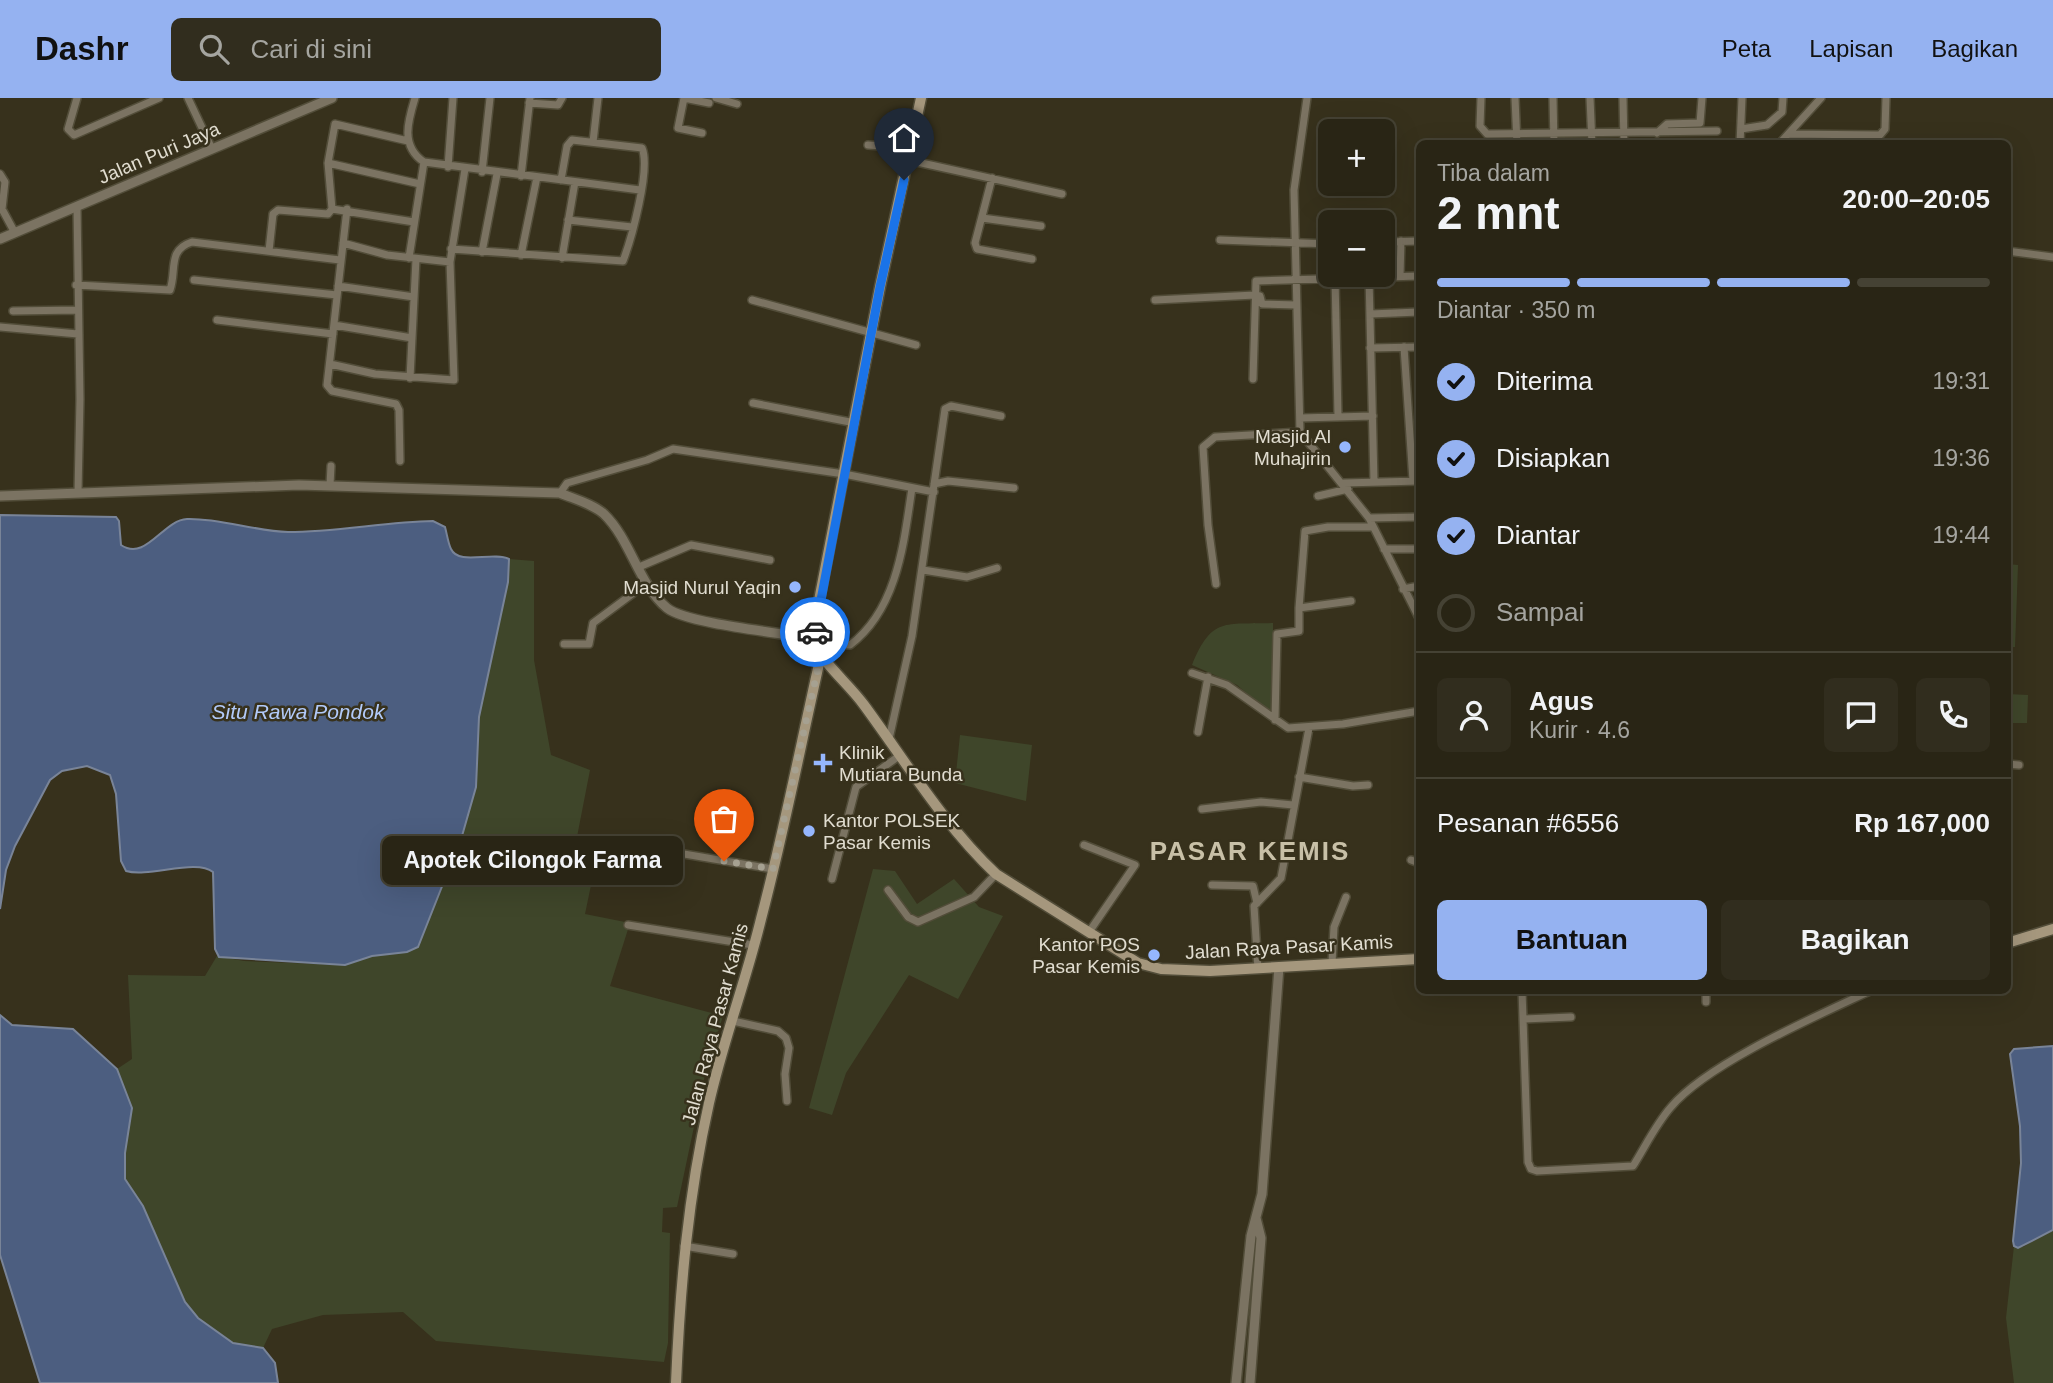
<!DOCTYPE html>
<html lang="id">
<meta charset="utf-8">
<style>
body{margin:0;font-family:Arial,sans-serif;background:#312d1e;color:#f1f3f6;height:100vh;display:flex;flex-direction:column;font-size:26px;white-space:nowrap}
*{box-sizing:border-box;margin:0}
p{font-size:23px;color:#a5a5a0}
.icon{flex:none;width:38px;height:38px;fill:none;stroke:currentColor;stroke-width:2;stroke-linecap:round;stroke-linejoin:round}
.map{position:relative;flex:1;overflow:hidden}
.drawer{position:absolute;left:1416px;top:42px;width:595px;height:854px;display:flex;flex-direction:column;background:#292515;border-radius:10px;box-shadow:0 7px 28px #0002,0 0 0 2px #454234}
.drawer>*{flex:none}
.buttons{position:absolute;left:1318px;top:21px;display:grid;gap:14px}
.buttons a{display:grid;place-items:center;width:77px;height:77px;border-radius:10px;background:#292515;box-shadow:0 7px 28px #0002,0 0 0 2px #454234;font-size:35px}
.pin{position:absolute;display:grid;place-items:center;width:60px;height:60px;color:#fff;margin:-72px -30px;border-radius:50% 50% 50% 0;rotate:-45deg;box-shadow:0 0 7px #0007}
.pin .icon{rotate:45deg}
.courier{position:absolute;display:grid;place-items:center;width:70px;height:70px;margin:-35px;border:5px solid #1a73e8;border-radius:50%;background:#fff;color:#222;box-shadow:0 2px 9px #0007}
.bubble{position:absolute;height:49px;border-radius:10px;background:#292515;box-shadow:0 7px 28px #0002,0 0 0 2px #454234;font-size:23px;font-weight:600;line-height:49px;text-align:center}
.head em{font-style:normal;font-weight:600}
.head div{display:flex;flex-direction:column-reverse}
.head{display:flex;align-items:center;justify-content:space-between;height:119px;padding:0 21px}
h1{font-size:46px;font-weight:600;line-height:52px}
.bar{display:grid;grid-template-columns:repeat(4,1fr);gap:10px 7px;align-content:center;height:84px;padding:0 21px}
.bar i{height:9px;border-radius:5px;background:#454234}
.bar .selected{background:#95b2f1}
.bar p{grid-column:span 4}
.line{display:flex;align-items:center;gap:18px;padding:0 21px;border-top:2px solid #454234}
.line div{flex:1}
.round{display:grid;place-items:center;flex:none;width:74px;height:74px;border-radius:10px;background:#312d1e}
ol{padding:0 21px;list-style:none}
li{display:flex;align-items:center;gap:21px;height:77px}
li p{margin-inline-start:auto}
li .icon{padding:7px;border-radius:50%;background:#95b2f1;color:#111;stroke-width:4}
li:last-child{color:#a5a5a0}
li i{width:38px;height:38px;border:4px solid #454234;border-radius:50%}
.button{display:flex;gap:14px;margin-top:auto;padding:14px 21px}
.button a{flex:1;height:80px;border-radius:10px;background:#95b2f1;color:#111;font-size:28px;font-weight:600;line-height:80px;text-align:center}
.button a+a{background:#312d1e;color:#f1f3f6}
header{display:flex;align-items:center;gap:42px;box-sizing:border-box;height:98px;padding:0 35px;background:#95b2f1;color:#111}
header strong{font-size:33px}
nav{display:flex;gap:38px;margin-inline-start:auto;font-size:24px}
.search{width:490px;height:63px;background:#312d1e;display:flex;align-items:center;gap:18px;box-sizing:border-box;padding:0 24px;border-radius:10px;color:#a5a5a0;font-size:26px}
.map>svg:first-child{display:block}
.green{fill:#3f462a}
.water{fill:#4c5e80;stroke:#798498;stroke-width:2}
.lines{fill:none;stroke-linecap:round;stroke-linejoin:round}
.minor-casing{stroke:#524d39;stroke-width:10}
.tertiary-casing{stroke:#524d39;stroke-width:12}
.secondary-casing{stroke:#524d39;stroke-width:13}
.minor{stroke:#7b7362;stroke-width:7}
.tertiary{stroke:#7b7362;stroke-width:9}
.secondary{stroke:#a5977d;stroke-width:10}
.done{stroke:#a6a191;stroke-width:7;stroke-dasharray:0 12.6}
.route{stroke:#1a73e8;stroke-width:9}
.poi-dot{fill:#95b6fd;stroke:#37311c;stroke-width:2.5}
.labels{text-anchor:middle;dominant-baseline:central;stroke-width:5;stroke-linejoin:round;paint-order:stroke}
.street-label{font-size:19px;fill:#e1ddd0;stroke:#37311c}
.poi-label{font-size:19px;fill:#e1ddd0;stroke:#37311c;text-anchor:end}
.water-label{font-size:21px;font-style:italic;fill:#b2caf9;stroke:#37311c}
.district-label{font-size:26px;font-weight:bold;letter-spacing:2px;fill:#c8c0a7;stroke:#37311c}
</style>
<header>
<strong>Dashr</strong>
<div class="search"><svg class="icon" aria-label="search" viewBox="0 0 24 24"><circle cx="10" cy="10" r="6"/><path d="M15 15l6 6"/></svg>Cari di sini</div>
<nav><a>Peta</a><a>Lapisan</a><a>Bagikan</a></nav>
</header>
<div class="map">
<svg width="2053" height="1285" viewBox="0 0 2053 1285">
<rect width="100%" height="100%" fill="#37311c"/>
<path class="green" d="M509 461 534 463V562L551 657 590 672 576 744 599 749 585 816 630 825 610 888 723 918 706 972 677 1109 663 1110 662 1134 670 1135 668 1245 664 1264 436 1243 403 1214 323 1217 272 1231 263 1250 233 1245 198 1220 185 1204 143 1108 125 1081V1055L132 1010 117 971 132 961 128 877 205 878 217 858 244 863 345 867 372 858 407 854 418 849 462 738 476 689 479 619 508 484Z
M2007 466 2018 467 2015 549H2007Z
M1273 525V618L1237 587 1192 567C1212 518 1225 527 1273 525Z
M2007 596 2028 597 2027 625H2007Z
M960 637 1032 647 1026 703 955 685Z
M873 771 895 773 917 806 954 781 979 809 1003 818 958 901 909 877 846 975 832 1017 809 1010Z
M2053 1132V1285H2014L2006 1220 2014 1148 2023 1149Z"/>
<path class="water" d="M0 417 116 419 119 423 121 447C146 464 163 422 187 421 220 420 254 433 288 434 336 434 385 424 433 423L445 429C447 436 448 445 451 451 459 468 492 453 509 461L508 484 479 619 476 689 462 738 418 849 407 854 372 858 345 867 219 859 215 851 213 774C196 760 149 780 126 773L121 763 116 696 110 677 87 668 62 673 50 682 15 748 6 772 0 811Z
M0 917 12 927 73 931 117 971 132 1010 125 1055V1081L143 1108 185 1204 198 1220 233 1245 263 1250 275 1265 278 1285H40L0 1157Z
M2053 948V1132L2018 1150 2014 1148 2013 1143 2021 1065 2020 1028 2010 956 2014 951Z"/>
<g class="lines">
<defs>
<path id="minor" d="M77 0 68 31 74 37 159 0
M188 0 212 51
M415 0C408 23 400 48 424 64L640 92
M716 0 737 6
M1307 0 1294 92 1300 334 1369 420 1419 520
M1481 0 1480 28 1487 36 1717 33
M1515 0 1517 46
M1553 0 1554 46
M1590 0 1592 46
M1623 0 1624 46
M529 5 558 7 562 0
M1741 31 1767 27 1782 14 1783 0
M702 35 678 30 684 0 709 5
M1657 35 1667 26 1700 25 1702 0
M1789 36 1880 37 1885 31 1886 0
M593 44 598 0
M1780 45 1821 0
M1740 46 1742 0
M868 47 910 50
M908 62 1062 96
M328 65 420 86
M448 69 453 0
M482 74 490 0
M0 76 5 84 2 111 15 135
M521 78 530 0
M992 80 975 145 977 151 1032 161
M77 109 80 301 78 394
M332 111 328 65 335 26 408 43
M347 111 327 287 332 293 396 306 399 312 400 363
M982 120 1041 128
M568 122 632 129
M1220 142 1330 146
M1382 144 1419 143
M343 145 387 157 450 164
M451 151 623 163C631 142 651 71 642 50L572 42 567 48 561 82
M269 153 273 116 278 112 328 116 332 111 414 124
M2007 153 2053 159
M482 154 497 76
M521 157 537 79
M409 160 424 64
M562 160 575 84
M1400 178 1401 143
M1335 179 1338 318
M1369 179 1374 384
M194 182 337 197
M76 187 170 192C177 172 167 152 192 144L340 162
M338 188 414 199
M1255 197 1260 198 1262 206 1296 207
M752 202 916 247
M1155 202 1255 197
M13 213 77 212
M1370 216 1419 214
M217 222 333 236
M334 227 412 240
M0 229 78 236
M1404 249 1413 383
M1370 250 1419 249
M330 266 375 276 454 282 450 164 465 71
M410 280 416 161
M1253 281 1256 183 1419 178
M753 305 855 325
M1300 320 1373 318
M1344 385 1419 383
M934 386 948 383 1014 390
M330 387 331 368
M560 395 567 385 647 362 673 351 844 376 934 394
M1318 398 1348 391
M1369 420 1419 419
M1384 451H1419
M639 469 691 447 770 462
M923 472 967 479 997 470
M1216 486 1208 427 1203 349 1215 339 1300 334
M1403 491 1419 488
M1351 503 1299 510 1305 433 1328 429H1372
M815 545 850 547C898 511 904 443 912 390
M564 546H589L593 525 647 485
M1192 575 1227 587 1288 630 1343 626 1419 613
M1275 622 1277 536 1299 533V510
M1198 634 1208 579
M889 641 912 538 945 311 951 308 1001 318
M2007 666 2019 667
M1299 679 1353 688 1368 687
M1202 711 1261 704 1293 707
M601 742 773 771
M1084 747 1135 767 1089 834
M1411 762 1419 765
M832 781 856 689 899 658
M1212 787 1253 788 1257 805
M888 792 908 819 918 824 974 799 996 776
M628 827 753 847
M1332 865 1334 829 1346 799
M1258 871 1254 808 1281 780 1309 630
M1522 892 1528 1064 1531 1071 1537 1073 1633 1068C1645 1049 1656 1026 1671 1009 1708 965 1819 917 1872 892
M1706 892V904
M1523 921 1571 919
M733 923 778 933 786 940 789 950 785 976 787 1003
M684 1148 733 1156"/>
<path id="tertiary" d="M0 141 332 0
M0 398 299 387 560 395C574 401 593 406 604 416 631 442 638 486 667 510 687 526 784 535 814 541
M1236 1285 1251 1138 1262 1096 1279 869
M1250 1285 1261 1140 1256 1120"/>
<path id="secondary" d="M921 0 880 189 815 523C815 534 813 543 819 554 829 570 852 590 864 607 906 664 944 727 996 776L1138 865 1161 871 1210 873 1419 861
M2007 845 2053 831
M676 1285C680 1190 688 1098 709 1005 723 943 746 883 761 821 784 734 801 645 821 557"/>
</defs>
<use href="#minor" class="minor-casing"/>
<use href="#tertiary" class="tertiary-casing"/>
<use href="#secondary" class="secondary-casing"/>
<use href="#minor" class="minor"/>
<use href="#tertiary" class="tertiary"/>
<use href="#secondary" class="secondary"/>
</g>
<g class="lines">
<path class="done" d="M724 763 773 771 821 557 815 534"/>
<path class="route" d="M815 534 880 189 904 82"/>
</g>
<g class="poi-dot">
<circle cx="1345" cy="349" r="7"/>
<circle cx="795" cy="489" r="7"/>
<path d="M819.5 654.5h7v7h7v7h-7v7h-7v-7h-7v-7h7z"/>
<circle cx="809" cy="733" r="7"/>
<circle cx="1154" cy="857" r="7"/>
</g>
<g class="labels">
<g class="street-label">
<text transform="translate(159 55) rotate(-23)">Jalan Puri Jaya</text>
<text transform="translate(1289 849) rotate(-3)">Jalan Raya Pasar Kamis</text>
<text transform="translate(715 926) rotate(-75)">Jalan Raya Pasar Kamis</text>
</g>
<g class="poi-label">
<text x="1331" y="338">Masjid Al<tspan x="1331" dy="22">Muhajirin</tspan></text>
<text x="781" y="489">Masjid Nurul Yaqin</text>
<text x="839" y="654" text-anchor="start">Klinik<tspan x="839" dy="22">Mutiara Bunda</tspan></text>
<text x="823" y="722" text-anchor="start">Kantor POLSEK<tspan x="823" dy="22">Pasar Kemis</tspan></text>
<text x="1140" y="846">Kantor POS<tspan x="1140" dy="22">Pasar Kemis</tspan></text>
</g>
<g class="water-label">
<text x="298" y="613">Situ Rawa Pondok</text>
</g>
<g class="district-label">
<text x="1250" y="753">PASAR KEMIS</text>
</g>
</g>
</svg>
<div class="buttons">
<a>+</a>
<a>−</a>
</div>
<div class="pin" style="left:724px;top:763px;background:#ea580c"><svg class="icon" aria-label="bag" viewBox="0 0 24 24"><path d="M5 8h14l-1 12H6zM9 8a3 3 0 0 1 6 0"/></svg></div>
<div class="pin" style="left:904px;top:82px;background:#1f2937"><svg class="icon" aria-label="home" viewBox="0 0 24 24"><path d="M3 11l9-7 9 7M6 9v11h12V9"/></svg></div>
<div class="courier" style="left:815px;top:534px"><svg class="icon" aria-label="car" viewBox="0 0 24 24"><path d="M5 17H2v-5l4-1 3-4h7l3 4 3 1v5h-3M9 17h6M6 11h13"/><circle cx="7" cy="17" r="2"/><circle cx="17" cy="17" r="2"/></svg></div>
<div class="bubble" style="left:382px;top:738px;width:301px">Apotek Cilongok Farma</div>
<section class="drawer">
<div class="head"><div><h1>2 mnt</h1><p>Tiba dalam</p></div><em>20:00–20:05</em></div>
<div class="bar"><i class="selected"></i><i class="selected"></i><i class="selected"></i><i></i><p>Diantar · 350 m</p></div>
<ol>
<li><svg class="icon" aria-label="check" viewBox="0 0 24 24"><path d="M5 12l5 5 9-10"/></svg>Diterima<p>19:31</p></li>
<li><svg class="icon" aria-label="check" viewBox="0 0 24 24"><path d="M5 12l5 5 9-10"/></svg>Disiapkan<p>19:36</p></li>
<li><svg class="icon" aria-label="check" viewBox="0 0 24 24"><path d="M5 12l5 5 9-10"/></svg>Diantar<p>19:44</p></li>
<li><i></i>Sampai</li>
</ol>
<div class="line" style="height:126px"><a class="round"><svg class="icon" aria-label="person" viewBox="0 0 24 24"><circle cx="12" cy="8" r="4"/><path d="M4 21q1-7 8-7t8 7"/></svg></a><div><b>Agus</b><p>Kurir · 4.6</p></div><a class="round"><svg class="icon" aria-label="chat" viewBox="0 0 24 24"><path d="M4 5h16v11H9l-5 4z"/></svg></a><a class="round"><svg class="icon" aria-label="phone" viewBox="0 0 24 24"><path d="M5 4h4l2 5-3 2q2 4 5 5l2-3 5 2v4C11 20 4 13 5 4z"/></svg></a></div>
<div class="line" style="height:91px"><div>Pesanan #6556</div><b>Rp 167,000</b></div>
<div class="button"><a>Bantuan</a><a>Bagikan</a></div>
</section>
</div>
